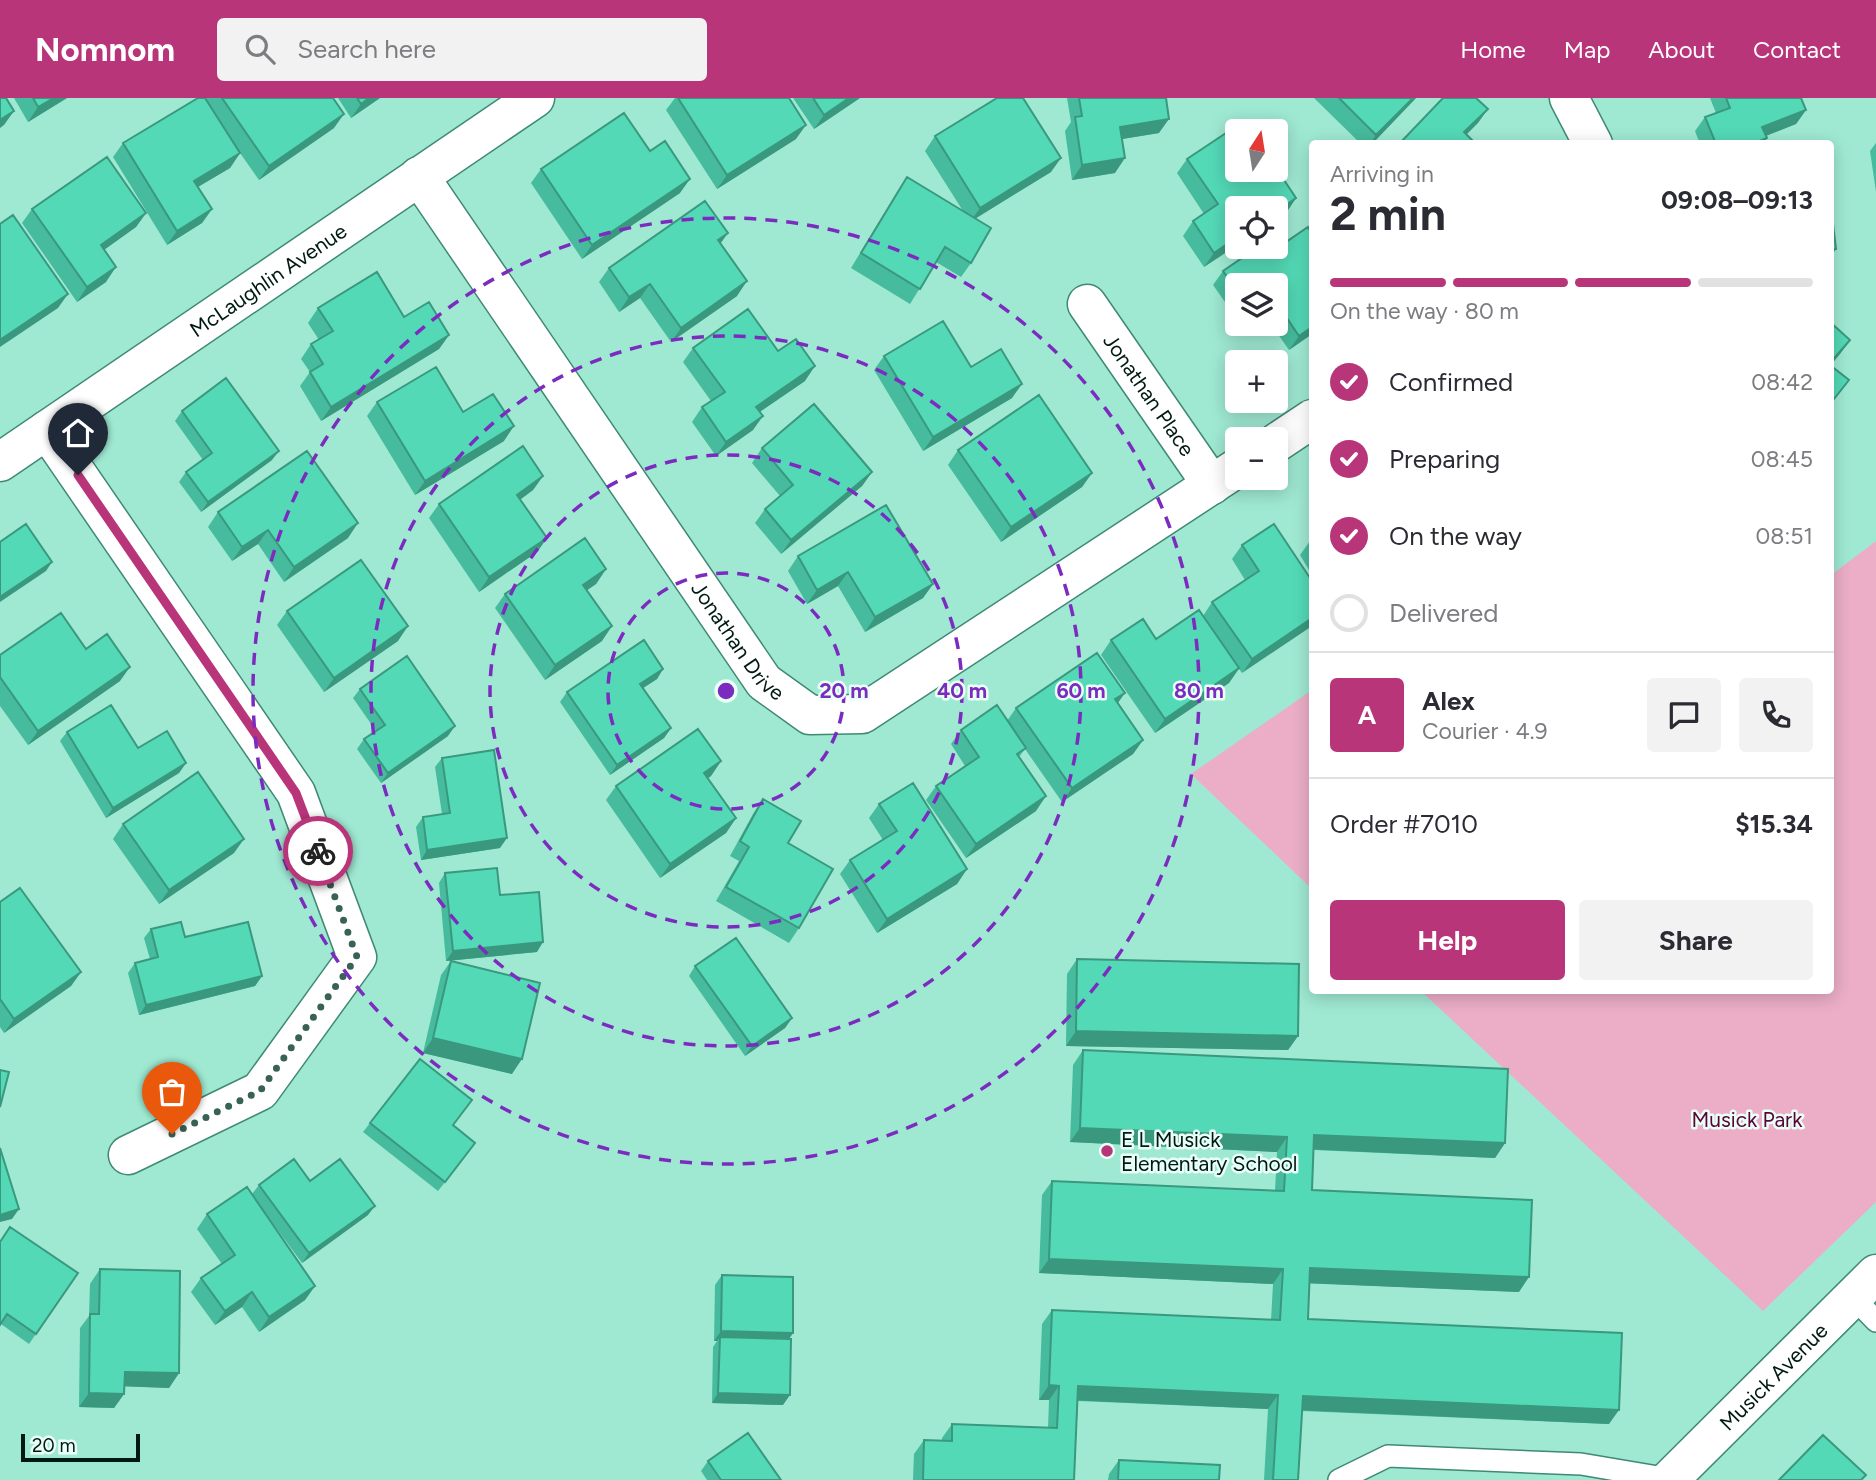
<!DOCTYPE html>
<meta charset="utf-8">
<style>
body{margin:0;font-family:Figtree,sans-serif;background:#f2f2f3;color:#2b2b33;height:100vh;display:flex;flex-direction:column;font-size:26px;white-space:nowrap}
*{box-sizing:border-box;margin:0}
p{font-size:23px;color:#7c7c81}
.icon{flex:none;width:38px;height:38px;fill:none;stroke:currentColor;stroke-width:2;stroke-linecap:round;stroke-linejoin:round}
.map{position:relative;flex:1;overflow:hidden}
.side{position:absolute;left:1309px;top:42px;width:525px;height:854px;display:flex;flex-direction:column;background:#fff;border-radius:7px;box-shadow:0 4px 18px #0003}
.side>*{flex:none}
.needle{width:46px;rotate:12deg}
.controls{position:absolute;left:1225px;top:21px;display:grid;gap:14px}
.controls a{display:grid;place-items:center;width:63px;height:63px;border-radius:7px;background:#fff;box-shadow:0 4px 18px #0003;font-size:35px}
.scale{position:absolute;left:21px;bottom:18px;width:119px;box-sizing:border-box;padding-left:7px;border:4px solid #001a13;border-top:0;font-size:19px;line-height:24px;white-space:nowrap;color:#001a13;-webkit-text-stroke:5px #e9fef7;paint-order:stroke}
.pin{position:absolute;display:grid;place-items:center;width:60px;height:60px;color:#fff;margin:-72px -30px;border-radius:50% 50% 50% 0;rotate:-45deg;box-shadow:0 0 7px #0007}
.pin .icon{rotate:45deg}
.courier{position:absolute;display:grid;place-items:center;width:70px;height:70px;margin:-35px;border:5px solid #b9357a;border-radius:50%;background:#fff;color:#222;box-shadow:0 2px 9px #0007}
.headline em{font-style:normal;font-weight:700}
.headline div{display:flex;flex-direction:column-reverse}
.headline{display:flex;align-items:center;justify-content:space-between;height:119px;padding:0 21px}
h1{font-size:46px;font-weight:700;line-height:52px}
.bar{display:grid;grid-template-columns:repeat(4,1fr);gap:10px 7px;align-content:center;height:84px;padding:0 21px}
.bar i{height:9px;border-radius:5px;background:#e1e1e2}
.bar .current{background:#b9357a}
.bar p{grid-column:span 4}
.line{display:flex;align-items:center;gap:18px;padding:0 21px;border-top:2px solid #e1e1e2}
.line div{flex:1}
.round{display:grid;place-items:center;flex:none;width:74px;height:74px;border-radius:7px;background:#f2f2f3}
ol{padding:0 21px;list-style:none}
li{display:flex;align-items:center;gap:21px;height:77px}
li p{margin-inline-start:auto}
li .icon{padding:7px;border-radius:50%;background:#b9357a;color:#fff;stroke-width:4}
li:last-child{color:#7c7c81}
li i{width:38px;height:38px;border:4px solid #e1e1e2;border-radius:50%}
.button{display:flex;gap:14px;margin-top:auto;padding:14px 21px}
.button a{flex:1;height:80px;border-radius:7px;background:#b9357a;color:#fff;font-size:28px;font-weight:700;line-height:80px;text-align:center}
.button a+a{background:#f2f2f3;color:#2b2b33}
header{display:flex;align-items:center;gap:42px;box-sizing:border-box;height:98px;padding:0 35px;background:#b9357a;color:#fff}
header strong{font-size:33px}
nav{display:flex;gap:38px;margin-inline-start:auto;font-size:24px}
.search{width:490px;height:63px;background:#f2f2f3;display:flex;align-items:center;gap:18px;box-sizing:border-box;padding:0 24px;border-radius:7px;color:#7c7c81;font-size:26px}
.map>svg:first-child{display:block}
.green{fill:#ebaec6}
.lines{fill:none;stroke-linecap:round;stroke-linejoin:round}
.lane-casing{stroke:#3f8975;stroke-width:24}
.street-casing{stroke:#3f8975;stroke-width:41}
.lane{stroke:#fff;stroke-width:21}
.street{stroke:#fff;stroke-width:38}
.wall{fill:#47bb9d}
.shaded-wall{fill:#3a987f}
.building{fill:#53d9b6;stroke:#3a987f;stroke-width:2}
.done{stroke:#386256;stroke-width:7;stroke-dasharray:0 12.6}
.route{stroke:#b9357a;stroke-width:9}
.ring{fill:none;stroke:#7b2cbf;stroke-width:3.5;stroke-dasharray:12 9}
.poi-dot{fill:#b9357a;stroke:#e9fef7;stroke-width:2.5}
.labels{text-anchor:middle;dominant-baseline:central;stroke-width:5;stroke-linejoin:round;paint-order:stroke}
.street-label{font-size:21px;fill:#001a13;stroke:#e9fef7}
.park-label{font-size:21px;fill:#5c0437;stroke:#e9fef7}
.poi-label{font-size:21px;fill:#001a13;stroke:#e9fef7;text-anchor:start}
.centre{fill:#7b2cbf;stroke:#e9fef7;stroke-width:3.5}
.ring-label{font-size:21px;text-anchor:middle;font-weight:bold;fill:#7b2cbf;stroke:#e9fef7;stroke-width:5;stroke-linejoin:round;paint-order:stroke}
</style>
<header>
<strong>Nomnom</strong>
<div class="search"><svg class="icon" aria-label="search" viewBox="0 0 24 24"><circle cx="10" cy="10" r="6"/><path d="M15 15l6 6"/></svg>Search here</div>
<nav><a>Home</a><a>Map</a><a>About</a><a>Contact</a></nav>
</header>
<div class="map">
<svg width="1876" height="1382" viewBox="0 0 1876 1382">
<rect width="100%" height="100%" fill="#9fe9d2"/>
<path class="green" d="M1876 443V1104L1763 1213 1421 893 1830 892 1831 477Z
M1312 592V791L1191 676Z"/>
<g class="lines">
<defs>
<path id="lane" d="M1852 1198 1876 1223
M1339 1382 1388 1358 1581 1366 1670 1381"/>
<g id="street">
<path d="M1569 0 1593 46"/>
<path id="s1" d="M419 78 764 584 810 617 862 616 1237 370"/>
<path id="s2" d="M1087 206 1212 387"/>
<path d="M47 332 296 695 357 859 260 993 128 1057"/>
<path d="M1276 345 1312 321"/>
<path id="s3" d="M0 364 535 0"/>
<path id="s4" d="M1669 1382 1876 1176"/>
</g>
</defs>
<use href="#lane" class="lane-casing"/>
<use href="#street" class="street-casing"/>
<use href="#lane" class="lane"/>
<use href="#street" class="street"/>
</g>
<path class="wall" d="M14 0H67L28 24Z
M198 0H333L334 30 259 82 233 45 240 55 230 70 198 89 212 111 202 125 167 147 113 59 123 45Z
M338 0H380L351 20Z
M675 0H678L796 41 717 91 666 12Z
M793 0H860L814 31Z
M1067 0H1166L1159 35 1122 41 1115 75 1072 82 1065 33 1071 24Z
M1314 0H1416L1372 46H1361Z
M1710 0H1801L1806 12 1796 26 1766 38 1763 46H1700L1695 33 1705 19 1716 15Z
M935 38 1051 74 975 120 971 165 961 179 936 164 910 206 851 170 897 94 907 79 963 113 925 53Z
M1876 45V94L1870 53Z
M650 53 680 95 582 161 531 85 541 71Z
M1187 61 1296 100 1286 115 1204 169 1183 138 1193 123 1204 116 1177 75Z
M32 111 146 115 136 129 104 152 106 184 77 204 22 125Z
M1312 136V236L1289 252 1271 226H1276V187H1237V221L1213 187 1223 173 1270 155Z
M721 145 737 198 671 244 640 200 619 214 599 184 609 170Z
M318 210 404 219 449 237 439 251 321 323 300 288 310 274 301 261 311 246 319 242 308 225Z
M693 250 778 253 805 283 760 314 753 332 716 358 692 324 702 309 711 303 683 264Z
M884 258 971 269 1012 300 923 353 874 272Z
M377 304 463 314 504 343 415 397 367 318Z
M182 313 272 362 201 414 179 384 186 374 203 362 175 323Z
M762 350 872 374 862 388 781 456 755 425 765 411 780 398 752 365Z
M958 352 1092 375 1082 389 1001 444 948 367Z
M543 378 533 392 520 402 547 440 537 454 479 494 429 420 439 406Z
M218 414 348 440 284 484 258 446 232 463 208 429Z
M1312 441V477L1300 457 1310 443Z
M1242 447 1312 483 1242 575 1239 571 1229 585 1155 635 1101 557 1111 542 1156 541 1203 518 1212 504 1245 482 1232 461Z
M798 458 933 486 923 500 865 534 838 488 807 506 788 473Z
M606 471 596 486 587 492 602 543 545 582 495 510 505 496Z
M287 513 398 543 324 594 277 527Z
M86 551 120 583 28 647 0 608V557Z
M663 571 657 581 643 590 671 630 664 640 610 677 560 604 567 594Z
M360 591 448 638 381 685 357 651 364 641 376 633 353 600Z
M1118 605 1143 642 1133 656 1062 704 1025 651 1019 659 1036 713 966 760 926 702 936 688 965 668 951 646 961 632 1007 623 1016 610Z
M67 634 138 650 186 665 179 675 106 720 60 643Z
M442 660 500 750 421 762 416 729 423 719 442 716 435 669Z
M721 663 711 678 708 680 736 720 726 735 660 780 606 702 616 688Z
M763 701 788 745 799 830 789 845 716 803 739 763 730 758 753 716Z
M879 706 967 771 957 786 877 835 840 776 850 762 883 742 869 720Z
M123 726 234 755 159 806 113 741Z
M445 775 500 797 537 854 446 863 439 785Z
M0 804 81 874 71 888 4 935 0 929Z
M151 831 185 839 262 878 255 888 139 917 128 875 135 865 150 861 144 840Z
M1077 861 1298 938 1288 952 1066 948 1067 876Z
M451 863 512 976 423 955 441 877Z
M695 868 792 920 785 930 745 958 689 878Z
M1083 952 1505 1045 1495 1060 1314 1052 1312 1092 1519 1194 1309 1185 1308 1221 1609 1326 1302 1313 1298 1382H1264L1268 1311 1078 1303 1074 1382H913L914 1356 924 1342 942 1343V1340L952 1326 1048 1330 1049 1302H1039L1042 1226 1052 1212 1271 1222 1273 1186 1039 1175 1042 1097 1052 1083 1275 1093 1277 1054 1070 1044 1073 967Z
M370 1025 468 1055 438 1093 363 1034Z
M310 1083 368 1117 302 1165 263 1112 315 1188 305 1202 259 1234 242 1209 215 1227 191 1194 201 1180 222 1166 197 1131 207 1116 252 1096 259 1087Z
M0 1144 78 1175 29 1246 1 1226Z
M100 1171 179 1275 169 1290 125 1288 124 1296 114 1310 79 1309 80 1230 89 1218 90 1186Z
M722 1177 793 1235 789 1241 783 1307 712 1305 713 1249 717 1243H714L715 1187Z
M1119 1362 1219 1382H1108L1109 1376Z
M708 1363 781 1382H707L701 1373Z"/>
<path class="shaded-wall" d="M54 0H67L28 24 38 9Z
M369 0H380L351 20 361 6Z
M849 0H860L814 31 824 17Z
M1413 0H1416L1372 46H1370L1376 37Z
M1488 11 1478 25 1457 46 1464 34Z
M1806 12 1796 26 1752 43 1762 29Z
M14 13 4 27 0 30V22Z
M344 16 334 30 259 82 269 68Z
M1169 21 1159 35 1110 43 1120 29Z
M806 27 796 41 717 91 727 77Z
M1767 40 1763 46H1752Z
M240 55 230 70 184 97 194 83Z
M1061 60 1051 74 970 124 980 110Z
M1125 60 1115 75 1072 82 1082 67Z
M690 81 680 95 582 161 592 147Z
M1296 100 1286 115 1276 121V114Z
M212 111 202 125 167 147 177 133Z
M146 115 136 129 91 161 101 147Z
M728 135 718 149V142Z
M1237 139V147L1204 169 1214 155Z
M1836 151 1830 160V152Z
M116 169 106 184 77 204 87 189Z
M747 183 737 198 671 244 681 230Z
M650 186 640 200 619 214 629 199Z
M68 196 58 210 0 249V242Z
M1312 229V236L1289 252 1299 238Z
M449 237 439 251 321 323 331 309Z
M1850 242 1840 256 1830 268V265Z
M815 268 805 283 746 323 756 309Z
M1022 286 1012 300 923 353 933 339Z
M763 318 753 332 716 358 726 344Z
M514 328 504 343 415 397 425 383Z
M279 353 272 362 201 414 208 404Z
M872 374 862 388 781 456 791 442Z
M1092 375 1082 389 1001 444 1011 429Z
M543 378 533 392 507 411 517 397Z
M358 425 348 440 284 484 294 469Z
M268 432 258 446 232 463 242 449Z
M547 440 537 454 479 494 489 479Z
M52 464 46 473 0 504V499Z
M606 471 596 486 573 502 583 487Z
M848 474 838 488 807 506 817 492Z
M933 486 923 500 865 534 875 519Z
M1312 520V528L1242 575 1252 561Z
M408 528 398 543 324 594 334 580Z
M612 528 602 543 545 582 555 567Z
M130 569 120 583 28 647 38 633Z
M1239 570 1229 585 1155 635 1165 621Z
M663 571 657 581 634 596 640 586Z
M1125 595 1115 609V601Z
M455 628 448 638 381 685 388 675Z
M671 630 664 640 610 677 617 667Z
M1143 642 1133 656 1062 704 1072 690Z
M721 663 711 678 695 689 704 675Z
M186 665 179 675 106 720 113 710Z
M1046 698 1036 713 966 760 976 746Z
M736 720 726 735 660 780 670 766Z
M507 740 500 750 421 762 427 752Z
M244 741 234 755 159 806 169 792Z
M967 771 957 786 877 835 887 821Z
M543 844 537 854 446 863 453 853Z
M81 874 71 888 4 935 14 921Z
M262 878 255 888 139 917 146 907Z
M792 920 785 930 745 958 752 948Z
M1076 933 1298 938 1288 952 1066 948Z
M433 940 522 961 512 976 423 955Z
M1080 1030 1287 1039 1277 1054 1070 1044Z
M1314 1037 1505 1045 1495 1060 1304 1051Z
M375 1108 368 1117 302 1165 309 1155Z
M19 1111 12 1121 0 1124V1117Z
M1049 1161 1283 1171 1273 1186 1039 1175Z
M1310 1170 1529 1179 1519 1194 1300 1185Z
M315 1188 305 1202 259 1234 269 1219Z
M252 1194 242 1209 215 1227 225 1213Z
M721 1233 793 1235 786 1245 720 1239 717 1243H714Z
M125 1274 179 1275 169 1290 115 1288Z
M1049 1287 1059 1288 1049 1302H1039Z
M1078 1288 1278 1297 1268 1311 1068 1302Z
M89 1295 124 1296 114 1310 79 1309Z
M718 1295 790 1297 783 1307 712 1305Z
M1303 1298 1619 1312 1609 1326 1293 1312Z"/>
<path class="building" d="M0 0H6L14 13 0 22Z
M33 0H54L38 9Z
M198 0H205L240 55 194 83 212 111 177 133 123 45Z
M222 0H333L344 16 269 68Z
M357 0H369L361 6Z
M678 0H789L806 27 727 77Z
M813 0H849L824 17Z
M997 0H1023L1061 60 980 110 935 38Z
M1079 0H1166L1169 21 1120 29 1125 60 1082 67 1075 19 1082 18Z
M1339 0H1413L1376 37Z
M1443 0H1476L1488 11 1464 34 1476 46H1399Z
M1726 0H1801L1806 12 1762 29 1767 40 1752 46H1716L1705 19 1730 10Z
M624 15 650 53 665 43 690 81 592 147 541 71Z
M1244 23 1251 33H1237V72H1276V70L1296 100 1276 114V110H1237V139L1214 155 1193 123 1218 106 1187 61Z
M107 59 146 115 101 147 116 169 87 189 32 111Z
M907 79 991 130 971 165 945 149 920 191 861 155Z
M1830 101 1836 151 1830 152Z
M705 103 728 135 718 142 747 183 681 230 650 186 629 199 609 170Z
M13 117 68 196 0 242V126Z
M1308 129 1312 136V229L1299 238 1276 204V187H1237V193L1223 173 1258 149H1265L1270 155Z
M377 174 404 219 429 204 449 237 331 309 310 274 323 266 311 246 333 233 318 210Z
M748 211 778 253 796 241 815 268 756 309 763 318 726 344 702 309 725 294 693 250Z
M943 223 971 269 1001 251 1022 286 933 339 884 258Z
M1830 224 1850 242 1830 265Z
M1830 267 1849 282 1830 306Z
M436 269 463 314 493 296 514 328 425 383 377 304Z
M226 280 279 353 208 404 186 374 212 355 182 313Z
M1039 297 1092 375 1011 429 958 352Z
M814 306 872 374 791 442 765 411 793 387 762 350Z
M523 348 543 378 517 397 547 440 489 479 439 406Z
M307 353 358 425 294 469 268 432 242 449 218 414Z
M886 407 933 486 875 519 848 474 817 492 798 458Z
M26 426 52 464 0 499V444Z
M1274 426 1312 483V520L1252 561 1212 504 1259 473 1242 447Z
M585 440 606 471 583 487 612 528 555 567 505 496Z
M361 462 408 528 334 580 287 513Z
M1199 512 1239 570 1165 621 1111 542 1143 521 1156 541Z
M61 515 86 551 107 536 130 569 38 633 0 579V557Z
M644 542 663 571 640 586 671 630 617 667 567 594Z
M1097 555 1125 595 1115 601 1143 642 1072 690 1016 610Z
M407 558 455 628 388 675 364 641 385 627 360 591Z
M111 607 138 650 167 633 186 665 113 710 67 634Z
M997 607 1026 650 1017 656 1046 698 976 746 936 688 979 659 961 632Z
M698 631 721 663 704 675 736 720 670 766 616 688Z
M494 652 507 740 427 752 423 719 450 715 442 660Z
M198 674 244 741 169 792 123 726Z
M913 685 967 771 887 821 850 762 897 733 879 706Z
M763 701 801 723 788 745 833 771 799 830 726 789 749 749 740 743Z
M497 770 500 797 539 794 543 844 453 853 445 775Z
M20 790 81 874 14 921 0 901V804Z
M181 824 185 839 248 824 262 878 146 907 135 865 158 859 151 831Z
M736 840 792 920 752 948 695 868Z
M1077 861 1299 866 1298 938 1076 933Z
M451 863 540 885 522 961 433 940Z
M1083 952 1508 971 1505 1045 1314 1037 1312 1092 1532 1102 1529 1179 1310 1170 1308 1221 1622 1235 1619 1312 1303 1298 1298 1382H1273L1278 1297 1078 1288 1074 1382H923L924 1342 952 1343V1326L1057 1330 1059 1288 1049 1287 1052 1212 1280 1222 1283 1171 1049 1161 1052 1083 1284 1093 1287 1039 1080 1030Z
M420 961 472 1002 453 1027 475 1045 445 1084 370 1025Z
M0 972 9 974 0 1009Z
M0 1050 19 1111 0 1117Z
M294 1061 310 1083 340 1061 375 1108 309 1155 259 1087Z
M247 1089 315 1188 269 1219 252 1194 225 1213 201 1180 235 1157 207 1116Z
M10 1129 78 1175 36 1236 7 1216 0 1227V1144Z
M100 1171 180 1173 179 1275 125 1274 124 1296 89 1295 90 1216H99Z
M722 1177 793 1179V1235L721 1233Z
M720 1239 791 1241 790 1297 718 1295Z
M748 1335 781 1382H721L708 1363Z
M1823 1337 1866 1377 1861 1382H1779Z
M1119 1362 1220 1367 1219 1382H1118Z"/>
<g class="lines">
<path class="done" d="M172 1036 260 993 357 859 318 753"/>
<path class="route" d="M78 377 296 695 318 753"/>
</g>
<g class="ring">
<circle cx="726" cy="593" r="118"/>
<circle cx="726" cy="593" r="236"/>
<circle cx="726" cy="593" r="355"/>
<circle cx="726" cy="593" r="473"/>
</g>
<circle class="poi-dot" cx="1107" cy="1053" r="7"/>
<g class="labels">
<g class="street-label">
<text stroke="none"><textPath href="#s3" startOffset="324">McLaughlin Avenue</textPath></text>
<text stroke="none"><textPath href="#s2" startOffset="110">Jonathan Place</textPath></text>
<text stroke="none"><textPath href="#s1" startOffset="564">Jonathan Drive</textPath></text>
<text stroke="none"><textPath href="#s4" startOffset="147">Musick Avenue</textPath></text>
</g>
<g class="park-label">
<text x="1747" y="1021">Musick Park</text>
</g>
<g class="poi-label">
<text x="1121" y="1041">E L Musick<tspan x="1121" dy="24">Elementary School</tspan></text>
</g>
</g>
<circle cx="726" cy="593" r="10" class="centre"/>
<g class="ring-label">
<text x="844" y="600">20 m</text>
<text x="962" y="600">40 m</text>
<text x="1081" y="600">60 m</text>
<text x="1199" y="600">80 m</text>
</g>
</svg>
<div class="controls">
<a><svg class="needle" viewBox="-14 -14 28 28"><path d="M0-13l5 13h-10z" fill="#e53935"/><path d="M0 13l5-13h-10z" fill="#7c7c81"/></svg></a>
<a><svg class="icon" aria-label="locate" viewBox="0 0 24 24"><circle cx="12" cy="12" r="6"/><path d="M12 2v4M12 18v4M2 12h4M18 12h4"/></svg></a>
<a><svg class="icon" aria-label="layers" viewBox="0 0 24 24"><path d="M12 4l9 5-9 5-9-5zM3 14l9 5 9-5"/></svg></a>
<a>+</a>
<a>−</a>
</div>
<div class="scale">20 m</div>
<div class="pin" style="left:172px;top:1036px;background:#ea580c"><svg class="icon" aria-label="bag" viewBox="0 0 24 24"><path d="M5 8h14l-1 12H6zM9 8a3 3 0 0 1 6 0"/></svg></div>
<div class="pin" style="left:78px;top:377px;background:#1f2937"><svg class="icon" aria-label="home" viewBox="0 0 24 24"><path d="M3 11l9-7 9 7M6 9v11h12V9"/></svg></div>
<div class="courier" style="left:318px;top:753px"><svg class="icon" aria-label="bike" viewBox="0 0 24 24"><circle cx="6" cy="16" r="4"/><circle cx="18" cy="16" r="4"/><path d="M6 16l4-8h5l3 8M10 8l3 8H6M13 5h3"/></svg></div>
<section class="side">
<div class="headline"><div><h1>2 min</h1><p>Arriving in</p></div><em>09:08–09:13</em></div>
<div class="bar"><i class="current"></i><i class="current"></i><i class="current"></i><i></i><p>On the way · 80 m</p></div>
<ol>
<li><svg class="icon" aria-label="check" viewBox="0 0 24 24"><path d="M5 12l5 5 9-10"/></svg>Confirmed<p>08:42</p></li>
<li><svg class="icon" aria-label="check" viewBox="0 0 24 24"><path d="M5 12l5 5 9-10"/></svg>Preparing<p>08:45</p></li>
<li><svg class="icon" aria-label="check" viewBox="0 0 24 24"><path d="M5 12l5 5 9-10"/></svg>On the way<p>08:51</p></li>
<li><i></i>Delivered</li>
</ol>
<div class="line" style="height:126px"><b class="round" style="background:#b9357a;color:#fff">A</b><div><b>Alex</b><p>Courier · 4.9</p></div><a class="round"><svg class="icon" aria-label="chat" viewBox="0 0 24 24"><path d="M4 5h16v11H9l-5 4z"/></svg></a><a class="round"><svg class="icon" aria-label="phone" viewBox="0 0 24 24"><path d="M5 4h4l2 5-3 2q2 4 5 5l2-3 5 2v4C11 20 4 13 5 4z"/></svg></a></div>
<div class="line" style="height:91px"><div>Order #7010</div><b>$15.34</b></div>
<div class="button"><a>Help</a><a>Share</a></div>
</section>
</div>
